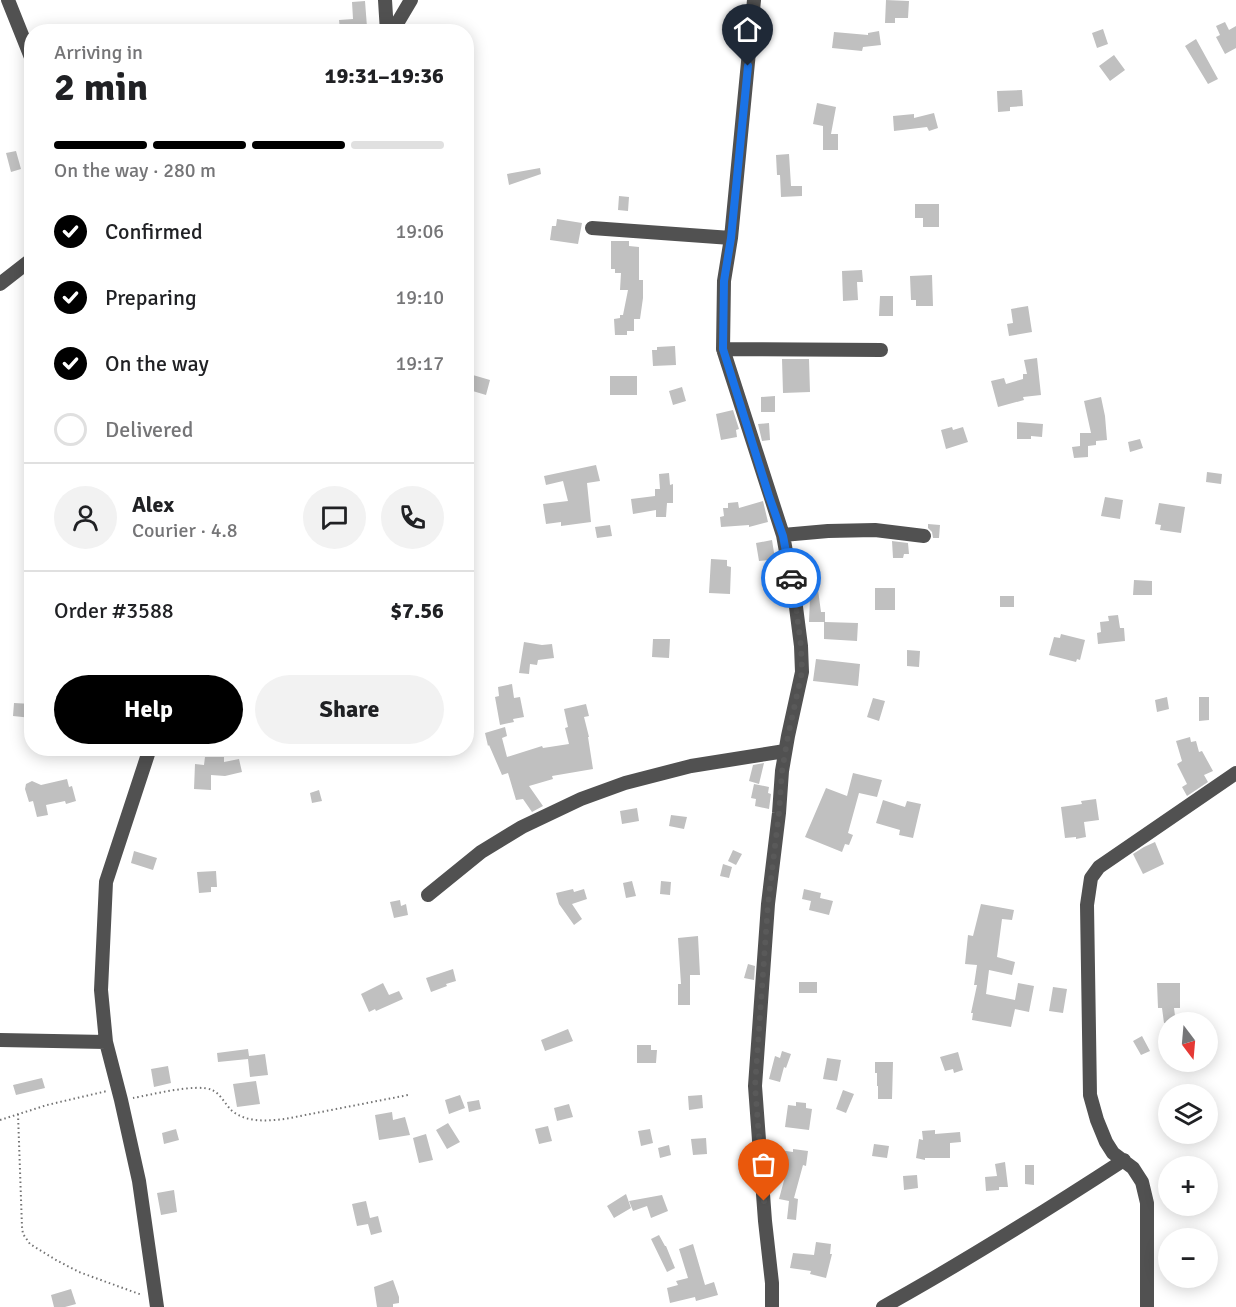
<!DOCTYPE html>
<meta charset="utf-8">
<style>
body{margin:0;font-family:Signika,sans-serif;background:#f2f2f2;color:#202124;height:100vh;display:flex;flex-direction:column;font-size:22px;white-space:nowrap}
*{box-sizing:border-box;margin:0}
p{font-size:20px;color:#757577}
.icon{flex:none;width:33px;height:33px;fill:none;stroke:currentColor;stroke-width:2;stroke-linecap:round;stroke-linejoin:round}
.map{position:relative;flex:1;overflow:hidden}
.panel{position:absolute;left:24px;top:24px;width:450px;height:732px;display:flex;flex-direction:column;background:#fff;border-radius:24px;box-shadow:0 3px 15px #0003}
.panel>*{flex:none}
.needle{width:39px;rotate:164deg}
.fabs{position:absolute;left:1158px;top:1012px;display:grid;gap:12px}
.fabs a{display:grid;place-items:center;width:60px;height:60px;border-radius:50%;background:#fff;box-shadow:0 3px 15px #0003;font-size:30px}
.pin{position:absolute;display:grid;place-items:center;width:51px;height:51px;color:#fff;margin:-62px -26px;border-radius:50% 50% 50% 0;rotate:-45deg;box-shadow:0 0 6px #0007}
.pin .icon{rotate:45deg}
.courier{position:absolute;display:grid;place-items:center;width:60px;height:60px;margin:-30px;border:4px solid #1a73e8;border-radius:50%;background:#fff;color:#222;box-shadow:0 2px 8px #0007}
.overview em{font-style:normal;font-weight:700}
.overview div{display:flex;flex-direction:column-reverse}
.overview{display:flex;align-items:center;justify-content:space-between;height:102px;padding:0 30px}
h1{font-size:39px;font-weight:700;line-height:45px}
.bar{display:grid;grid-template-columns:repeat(4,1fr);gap:9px 6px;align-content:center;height:72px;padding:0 30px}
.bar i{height:8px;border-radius:4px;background:#e0e0e0}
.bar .on{background:#000}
.bar p{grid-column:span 4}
.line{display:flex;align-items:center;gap:15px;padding:0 30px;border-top:2px solid #e0e0e0}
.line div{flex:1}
.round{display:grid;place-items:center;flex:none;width:63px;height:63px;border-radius:32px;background:#f2f2f2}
ol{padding:0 30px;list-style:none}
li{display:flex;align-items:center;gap:18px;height:66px}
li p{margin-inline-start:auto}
li .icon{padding:6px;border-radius:50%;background:#000;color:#fff;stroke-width:4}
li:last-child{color:#757577}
li i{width:33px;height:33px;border:3px solid #e0e0e0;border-radius:50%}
.cta{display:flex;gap:12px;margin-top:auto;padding:12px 30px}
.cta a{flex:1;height:69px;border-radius:36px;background:#000;color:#fff;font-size:24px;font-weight:700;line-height:69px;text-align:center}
.cta a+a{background:#f2f2f2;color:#202124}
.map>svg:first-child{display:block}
.building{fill:#c0c0c0}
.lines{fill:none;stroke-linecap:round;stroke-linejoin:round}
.path{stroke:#737373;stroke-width:2;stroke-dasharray:1.5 3;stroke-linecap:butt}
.minor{stroke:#515151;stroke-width:14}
.done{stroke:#595959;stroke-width:6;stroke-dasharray:0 10.8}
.route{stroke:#1a73e8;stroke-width:8}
</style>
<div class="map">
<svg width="1236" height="1307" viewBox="0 0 1236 1307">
<rect width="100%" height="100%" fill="#fff"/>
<path class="building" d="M886 0 909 1 908 18H895V23H885Z
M365 1 367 27H355L356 29 340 30 339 20 353 19 352 2Z
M1225 22 1229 30 1236 26V48L1225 54 1216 37 1220 35 1216 26Z
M1103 29 1108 44 1097 48 1092 33Z
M879 31 881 45 863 47 862 51 832 48 834 32 868 35V33Z
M1196 39 1218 79 1208 84 1185 46Z
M1114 55 1125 70 1110 81 1099 66Z
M1022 90 1023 106 1010 107V111L998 112 997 91Z
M817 103 836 107 831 134H838V150H823V126L813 124Z
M934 113 938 128 929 131 927 127 894 131 893 116 914 114V118Z
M16 151 21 169 11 172 6 153Z
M789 154 791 186H802V196L781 197 780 175H777L776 155Z
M540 168 541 174 509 185 507 174Z
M619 196 629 197 628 211 618 210Z
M915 204H939V227H923V218H915Z
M557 219 582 223 578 244 550 240 552 226H556Z
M611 241H629V246L639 247V280H643V298L640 319H634V331H627V335H615L614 319 620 318V315H623L628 290H620L621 273H615V269H611Z
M862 270 863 282H857L858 300 843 301 842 271Z
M932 275 933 306H916V300H911L910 276Z
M880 296H893V316H879Z
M1028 306 1032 332 1009 336 1007 324 1013 323 1011 309Z
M675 346 676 365 653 366 652 350H657V347Z
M1037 358 1041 395 1023 397 1024 400 998 407 991 381 1004 378 1006 384 1023 379V374H1027L1024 360Z
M782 359H809L810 392 783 393Z
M466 373 490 380 486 395 466 389Z
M610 376H637V395H610Z
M682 387 686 401 673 405 669 391Z
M775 396V412H761V397Z
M1101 397 1105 416 1107 440 1096 441V445L1088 446V457L1074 458 1072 447 1080 446V433H1091L1084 401Z
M733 410 739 429 736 430 737 437 721 440 716 414Z
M1017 422 1043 424 1042 437 1031 436V439H1017Z
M769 423 770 440 762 441 758 424Z
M952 427 953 430 963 427 968 442 946 449 941 430Z
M1140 439 1143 448 1130 452 1128 442Z
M596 465 600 481 587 483 591 522 561 526V522L546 524 543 504 568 501 563 481 546 485 544 476Z
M1207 472 1222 474 1221 484 1206 482Z
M669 473 670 485 673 484V503H667L666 517H656V510L633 514 631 499 655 496V489H660L659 474Z
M1105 497 1123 500 1120 519 1101 516Z
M763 501 768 522 749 527V525L721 527 720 517 724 516 723 508H728V503L738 502 739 508Z
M1159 503 1185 507 1181 533 1160 530 1161 525 1155 524Z
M928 524 940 525 939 538H933L932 532 928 528Z
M610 525 612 536 597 538 595 527Z
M772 540 775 559 759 561 756 543Z
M892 541 908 543 909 554H904L903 558H893Z
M711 559 727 560V566L731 567 730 594 709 593Z
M811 575H816L821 612H825V622L858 623 857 641 824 639V622H809L810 597 807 598 805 585 810 584Z
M1134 580 1152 581V595H1133Z
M875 588H895V610H875Z
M1000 596H1014V607H1000Z
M1118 615 1120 628H1124L1125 641 1098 644 1097 633 1101 632 1100 622 1109 621 1108 616Z
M1061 634 1085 640 1080 660 1077 659 1076 662 1049 655 1054 637 1060 638Z
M653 639H670L669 658 652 657Z
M524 642 542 645 552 644 554 658 538 660 537 665 530 664 529 674 519 673Z
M907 650 920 651 919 667 907 666Z
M816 659 860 664 858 686 813 681Z
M512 684 514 698 520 697 524 717 513 719 514 722 500 725 495 697 499 696 498 687Z
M1167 697 1169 709 1157 712 1155 700Z
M1199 697H1209V720L1199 721Z
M873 698 885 701 879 721 867 717Z
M14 703 32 704V718L13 716Z
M586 704 589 716 584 717 589 737H588L593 769 552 776 553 779 529 786 543 806 532 812 523 799 516 800 508 773 502 775 489 745 488 746 485 733 505 727 507 736 502 738 507 757 542 746 543 748 569 744 565 728 568 727 564 709Z
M1190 737 1191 742 1196 741 1199 752 1202 751 1213 771 1204 775 1208 782 1187 796 1182 787 1187 784 1177 764 1182 761 1176 741Z
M205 757H224V762L239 759 242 772 225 776 211 775V790L194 789 195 764 204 765Z
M764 763 759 784 749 781 753 765Z
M853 773 882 780 877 797 859 793 848 833 853 835 849 845 845 844 842 852 805 837 826 788 847 796Z
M67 779 69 787 72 786 76 801 66 804 65 801 46 805 48 815 37 817 33 801 29 802 25 789 26 784 32 781 41 785Z
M754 784 769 787 768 793 771 794 769 809 755 806 756 799 751 798Z
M319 790 322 801 312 803 310 793Z
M1096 799 1099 820 1084 822 1086 837 1076 839V837L1065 838 1061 807 1082 804 1081 801Z
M883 800 905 807 907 801 921 804 913 838 899 835 900 830 876 823Z
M637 808 639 821 622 824 620 811Z
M671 815 687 817 684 829 669 826Z
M1155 842 1164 864 1143 874 1133 854 1144 847Z
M733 850 742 854 736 865 728 861Z
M134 851 157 858 153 870 131 863Z
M723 864 732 867 729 878 720 876Z
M216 871 217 887H211V892L199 893 197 872Z
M632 881 636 896 626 898 623 883Z
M661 881 671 882 670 895 660 894Z
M573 889 574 892 584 889 587 899 572 904 582 919 574 925 559 904 556 893Z
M804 889 821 893 820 898 833 901 829 915 809 910 811 901 802 899Z
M400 900 401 906 406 904 408 915 394 918 390 902Z
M981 904 1014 910 1012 920 1002 919 997 957 1015 962 1012 975 989 970 986 994 1015 1000 1018 983 1034 986 1029 1012 1015 1009 1011 1027 972 1020 973 1013H971L977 985H974L977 965 965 964 968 935 973 936Z
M698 936 700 975H690V1005H678V984H681L678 938Z
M748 964 755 966 754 980 744 978Z
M453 969 456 981 446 984 447 986 431 992 426 978Z
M799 982H817V993H799Z
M383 983 389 995 399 991 403 999 376 1011 375 1009 369 1012 361 994Z
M1157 983H1180V1008H1174L1176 1023H1164L1162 1008H1158Z
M1053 987 1067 989 1063 1013 1049 1011Z
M568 1029 573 1041 545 1051 541 1040Z
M1142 1036 1150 1051 1141 1055 1133 1041Z
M637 1045H651V1050H657L656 1063H637Z
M248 1049 249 1056 265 1054 268 1075 250 1077 248 1059 218 1062 217 1053Z
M782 1051 791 1054 786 1068 784 1067 780 1082 769 1079 775 1056 780 1058Z
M958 1052 963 1070 954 1073 953 1069 945 1071 940 1057Z
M827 1058 841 1060 837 1081 823 1079Z
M875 1062H893L892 1099H878V1086H877V1073H875Z
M168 1066 171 1083 154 1087 151 1069Z
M42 1078 45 1088 16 1095 13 1085Z
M256 1081 260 1104 237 1107 233 1084Z
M843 1090 854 1094 846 1113 836 1109Z
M460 1095 465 1108 449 1114 445 1100Z
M702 1095 703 1108 689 1110 688 1096Z
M479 1100 481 1109 469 1112 467 1102Z
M796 1102 806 1103V1108L812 1109 809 1130 785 1127 788 1105 796 1106Z
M569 1104 573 1117 557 1121 554 1108Z
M392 1112 393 1120 405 1117 410 1135 379 1140 375 1115Z
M448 1123 460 1142 447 1149 436 1130Z
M548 1126 552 1141 539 1144 535 1129Z
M176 1129 179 1140 164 1144 162 1133Z
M650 1129 653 1143 641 1146 638 1131Z
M935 1130V1134L960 1132 961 1142 950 1143V1158H925V1160L916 1158 919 1139 923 1140 922 1131Z
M426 1134 433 1160 419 1163 413 1138Z
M706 1138 707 1154 693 1155 691 1139Z
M874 1144 889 1146 887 1158 872 1156Z
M669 1145 671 1155 660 1158 658 1148Z
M793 1149 808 1151 806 1166 803 1165 794 1198 798 1199 796 1220 787 1219 789 1201 779 1199 786 1173 770 1171V1160L778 1161 779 1150 793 1152Z
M1005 1162 1008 1187H999V1190L986 1191 985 1177 997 1176 995 1164Z
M1025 1165H1034V1185L1025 1184Z
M917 1175 918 1188 904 1190 903 1176Z
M174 1190 177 1212 161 1215 157 1193Z
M626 1194 631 1208 614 1218 607 1206Z
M662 1195 668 1211 651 1218 647 1206 633 1211 629 1201Z
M366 1201 370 1218 378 1216 382 1232 371 1235 368 1224 357 1226 352 1204Z
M659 1235 665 1246H666L675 1268 667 1272 651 1239Z
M816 1242 831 1244 830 1254H832L826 1278 810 1274 811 1271 790 1268 793 1253 814 1255Z
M693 1244 705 1285 714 1282 718 1295 696 1301 695 1297 670 1303 667 1288 678 1285 676 1281 688 1278 679 1249Z
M393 1280 399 1297V1303L393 1304V1307H377L374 1287Z
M71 1289 76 1304 65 1307H54L51 1295Z"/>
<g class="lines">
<path class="path" d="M133 1098C150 1095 197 1083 212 1090 220 1093 225 1104 231 1110 246 1123 267 1121 285 1119L408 1095
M18 1114 22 1227 23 1234 30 1244 56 1260 79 1272 142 1295
M0 1120 47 1105 107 1091"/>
<path class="minor" d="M8 0 32 60
M385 0 387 32
M754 0 731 238 724 281 723 349 783 535 796 607 801 646 802 672 788 736 782 771 779 813 768 904 755 1086 765 1221 772 1283V1307
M392 32 411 0
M592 228 731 238
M0 284 32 259
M723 349 881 350
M783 535 828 531 875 530 924 536
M150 748 106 882 101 990 106 1042 121 1100 139 1181 157 1307
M428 895 481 852 522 827 581 799 625 783 691 766 785 751
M0 1040 106 1042
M883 1307C966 1261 1044 1212 1124 1160
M1147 1307V1203L1142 1182 1133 1168 1113 1153 1106 1142 1097 1120 1090 1095 1087 905 1091 878 1099 867 1236 773"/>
</g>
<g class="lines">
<path class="done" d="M764 1201 755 1086 768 904 779 813 782 771 788 736 802 672 801 646 796 607 791 578"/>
<path class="route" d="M748 66 731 238 724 281 723 349 769 496 783 536 791 578"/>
</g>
</svg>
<div class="fabs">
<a><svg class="needle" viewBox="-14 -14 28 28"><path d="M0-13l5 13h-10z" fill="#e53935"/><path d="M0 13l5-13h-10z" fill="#757577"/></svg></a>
<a><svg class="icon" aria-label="layers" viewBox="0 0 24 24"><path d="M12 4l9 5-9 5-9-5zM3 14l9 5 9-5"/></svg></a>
<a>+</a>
<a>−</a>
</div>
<div class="pin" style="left:764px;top:1201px;background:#ea580c"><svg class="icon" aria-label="bag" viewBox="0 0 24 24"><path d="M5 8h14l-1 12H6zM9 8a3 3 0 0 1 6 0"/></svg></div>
<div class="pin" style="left:748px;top:66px;background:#1f2937"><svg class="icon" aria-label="home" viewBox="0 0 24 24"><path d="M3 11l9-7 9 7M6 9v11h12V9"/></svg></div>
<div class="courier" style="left:791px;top:578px"><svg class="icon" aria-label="car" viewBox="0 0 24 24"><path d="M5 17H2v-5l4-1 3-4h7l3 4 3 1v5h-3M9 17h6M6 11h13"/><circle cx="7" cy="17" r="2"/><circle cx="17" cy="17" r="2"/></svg></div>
<section class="panel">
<div class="overview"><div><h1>2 min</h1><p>Arriving in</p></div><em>19:31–19:36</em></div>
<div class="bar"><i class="on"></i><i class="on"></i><i class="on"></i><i></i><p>On the way · 280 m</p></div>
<ol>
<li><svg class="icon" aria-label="check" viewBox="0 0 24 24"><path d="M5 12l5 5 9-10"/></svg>Confirmed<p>19:06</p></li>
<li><svg class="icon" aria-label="check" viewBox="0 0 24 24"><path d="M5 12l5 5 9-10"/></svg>Preparing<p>19:10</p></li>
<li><svg class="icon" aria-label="check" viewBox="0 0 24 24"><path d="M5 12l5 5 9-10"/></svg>On the way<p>19:17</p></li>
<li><i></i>Delivered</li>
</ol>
<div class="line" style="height:108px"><a class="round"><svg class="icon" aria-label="person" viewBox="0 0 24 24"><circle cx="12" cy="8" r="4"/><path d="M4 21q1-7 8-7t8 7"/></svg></a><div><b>Alex</b><p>Courier · 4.8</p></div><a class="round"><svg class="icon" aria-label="chat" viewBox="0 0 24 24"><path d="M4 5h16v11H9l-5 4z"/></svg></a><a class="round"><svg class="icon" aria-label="phone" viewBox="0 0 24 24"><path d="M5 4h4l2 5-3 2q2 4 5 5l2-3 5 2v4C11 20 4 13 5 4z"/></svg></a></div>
<div class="line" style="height:78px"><div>Order #3588</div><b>$7.56</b></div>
<div class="cta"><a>Help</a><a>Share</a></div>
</section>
</div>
